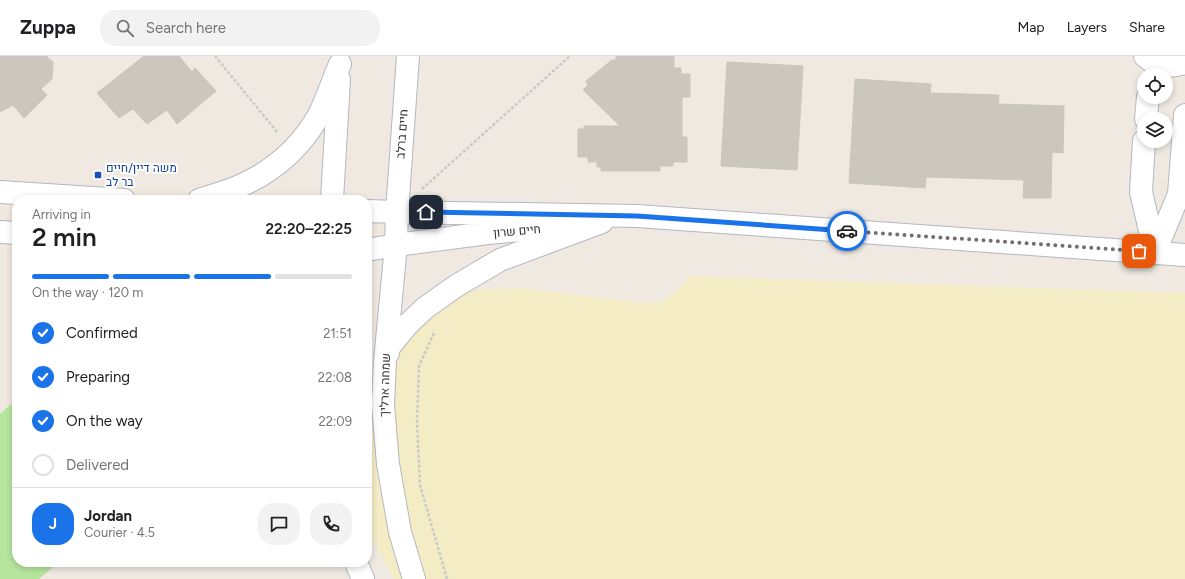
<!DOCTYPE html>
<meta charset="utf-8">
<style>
body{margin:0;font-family:Figtree,Heebo,sans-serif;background:#f2f2f2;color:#202124;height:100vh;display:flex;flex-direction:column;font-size:15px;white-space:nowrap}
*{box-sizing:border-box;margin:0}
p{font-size:13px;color:#757577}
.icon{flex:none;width:22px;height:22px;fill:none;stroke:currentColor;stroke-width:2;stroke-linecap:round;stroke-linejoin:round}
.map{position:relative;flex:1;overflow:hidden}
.sheet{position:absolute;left:12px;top:139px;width:360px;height:372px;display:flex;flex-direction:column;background:#fff;border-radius:16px;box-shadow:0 2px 6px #0003}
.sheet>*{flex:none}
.tools{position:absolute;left:1137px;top:12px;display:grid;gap:8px}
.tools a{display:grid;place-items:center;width:36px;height:36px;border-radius:50%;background:#fff;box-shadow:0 2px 6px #0003;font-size:20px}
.pin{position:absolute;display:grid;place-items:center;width:34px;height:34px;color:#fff;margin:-17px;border-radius:8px;box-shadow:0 2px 6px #0006}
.courier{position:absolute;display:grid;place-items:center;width:40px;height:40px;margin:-20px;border:3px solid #1a73e8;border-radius:50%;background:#fff;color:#222;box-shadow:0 1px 5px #0007}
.head em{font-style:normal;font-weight:600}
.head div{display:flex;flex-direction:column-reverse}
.head{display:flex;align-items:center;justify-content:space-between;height:68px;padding:0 20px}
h1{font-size:26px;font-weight:600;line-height:30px}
.bar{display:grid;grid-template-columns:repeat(4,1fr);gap:6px 4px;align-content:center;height:48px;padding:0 20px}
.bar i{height:5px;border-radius:3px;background:#e0e0e0}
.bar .active{background:#1a73e8}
.bar p{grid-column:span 4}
.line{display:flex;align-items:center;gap:10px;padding:0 20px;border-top:1px solid #e0e0e0}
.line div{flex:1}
.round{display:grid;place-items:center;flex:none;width:42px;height:42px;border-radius:16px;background:#f2f2f2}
ol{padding:0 20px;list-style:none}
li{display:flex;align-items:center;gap:12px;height:44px}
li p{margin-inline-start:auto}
li .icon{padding:4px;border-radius:50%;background:#1a73e8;color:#fff;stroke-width:4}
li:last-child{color:#757577}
li i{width:22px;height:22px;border:2px solid #e0e0e0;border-radius:50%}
header{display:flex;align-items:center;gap:24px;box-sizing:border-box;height:56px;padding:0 20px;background:#fff;border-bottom:1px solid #e0e0e0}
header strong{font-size:19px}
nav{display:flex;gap:22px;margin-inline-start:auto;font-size:14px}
.search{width:280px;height:36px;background:#f2f2f2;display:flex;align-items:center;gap:10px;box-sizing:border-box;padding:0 14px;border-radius:16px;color:#757577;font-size:15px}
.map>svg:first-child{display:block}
.green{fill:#b6e59e}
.sand{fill:#f3ecc5}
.building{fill:#cbc7bf;stroke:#cbc5ba}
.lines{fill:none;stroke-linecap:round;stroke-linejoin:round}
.minor-casing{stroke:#b4b7c1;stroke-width:24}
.tertiary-casing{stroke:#b4b7c1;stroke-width:24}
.path{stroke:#c9c9c9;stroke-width:2.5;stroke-dasharray:3 2;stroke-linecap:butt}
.minor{stroke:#fff;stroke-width:22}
.tertiary{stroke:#fff;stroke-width:22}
.done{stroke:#726f6d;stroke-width:4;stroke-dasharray:0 7.2}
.route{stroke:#1a73e8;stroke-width:5}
.transit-dot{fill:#1a4fb4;stroke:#fff;stroke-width:1.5}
.labels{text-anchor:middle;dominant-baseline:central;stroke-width:4;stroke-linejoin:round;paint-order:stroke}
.street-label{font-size:12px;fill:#2e2e2e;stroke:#fff}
.transit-label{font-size:12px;fill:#164399;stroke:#fff;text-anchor:start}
</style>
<header>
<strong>Zuppa</strong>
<div class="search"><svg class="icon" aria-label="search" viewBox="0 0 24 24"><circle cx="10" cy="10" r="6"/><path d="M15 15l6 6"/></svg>Search here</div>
<nav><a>Map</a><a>Layers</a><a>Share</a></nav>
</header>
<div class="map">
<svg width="1185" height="523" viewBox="0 0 1185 523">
<rect width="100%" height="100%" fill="#efe9e1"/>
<path class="green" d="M17 343V506H59L39 523H0V358Z"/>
<path class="sand" d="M691 220 1185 237V523H394L367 472V370L369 327 377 297 450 239 480 234 518 232 635 246H663Z"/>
<path class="building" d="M0 0H46L53 6 52 23 41 33 47 39 24 62 13 49 0 56Z
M144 0H179L192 16 195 12 216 35 177 68 167 54 147 68 133 53 119 62 97 37Z
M616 0H674V12H681V18H690V41H682V81H687V106H673V110H660V115H601V111H597V106H588V101H578V73H584V70H620L583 34 588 29 586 25 612 4H616Z
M727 6 803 10 797 114 721 110Z
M855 23 931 28 930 37 999 39 998 48 1064 50 1063 97 1052 96 1051 142H1023L1024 124 926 121 925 132 849 127Z"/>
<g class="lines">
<defs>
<path id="minor" d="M1145 0C1156 10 1171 12 1185 7
M1146 63 1148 41
M1144 85 1141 136 1155 196
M397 156 637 160 1185 199
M396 189 488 177 564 170
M1155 196 1179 138 1185 59"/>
<path id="tertiary" d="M408 0 397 156 396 189 385 305 383 349 388 408 400 476 414 523
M0 136 124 144
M199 144C213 139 227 136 240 130 274 115 301 91 319 59 327 43 333 24 340 8
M332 144 339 23
M367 155 397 156
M0 176 17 177
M367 194 396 189
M388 297 389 291 408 268 425 252 456 230 500 204 602 166
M356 506 363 523"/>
</defs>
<use href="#minor" class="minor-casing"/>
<use href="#tertiary" class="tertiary-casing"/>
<path class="path" d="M215 0 278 77
M422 133 570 0
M434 277 419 310 417 366 420 429 447 523"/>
<use href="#minor" class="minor"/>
<use href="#tertiary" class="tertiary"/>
</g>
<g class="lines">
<path class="done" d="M847 175 1139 195"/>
<path class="route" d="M426 156 637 160 847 175"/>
</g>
<rect class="transit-dot" x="94" y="115" width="8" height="8" rx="2"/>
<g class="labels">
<g class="street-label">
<text transform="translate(402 78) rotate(-86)">חיים ברלב</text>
<text transform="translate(517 175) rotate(-5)">חיים שרון</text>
<text transform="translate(385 329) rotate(-88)">שמחה ארליך</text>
</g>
<g class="transit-label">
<text x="106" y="112">משה דיין/חיים<tspan x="106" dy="14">בר לב</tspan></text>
</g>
</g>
</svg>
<div class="tools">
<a><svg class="icon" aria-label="locate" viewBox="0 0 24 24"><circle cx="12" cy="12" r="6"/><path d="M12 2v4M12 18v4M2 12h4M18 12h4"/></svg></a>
<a><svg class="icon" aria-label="layers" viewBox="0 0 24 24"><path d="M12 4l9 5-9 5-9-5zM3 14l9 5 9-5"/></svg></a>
</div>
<div class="pin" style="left:1139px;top:195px;background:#ea580c"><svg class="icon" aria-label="bag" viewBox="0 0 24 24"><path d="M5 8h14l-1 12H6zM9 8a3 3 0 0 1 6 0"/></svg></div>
<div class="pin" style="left:426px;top:156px;background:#1f2937"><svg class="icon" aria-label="home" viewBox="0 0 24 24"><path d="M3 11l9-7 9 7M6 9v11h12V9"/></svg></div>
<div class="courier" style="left:847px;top:175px"><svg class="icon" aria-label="car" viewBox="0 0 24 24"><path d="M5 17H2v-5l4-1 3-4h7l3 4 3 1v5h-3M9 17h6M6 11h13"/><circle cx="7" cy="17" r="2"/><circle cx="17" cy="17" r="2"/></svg></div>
<section class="sheet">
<div class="head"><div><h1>2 min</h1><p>Arriving in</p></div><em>22:20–22:25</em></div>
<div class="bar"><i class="active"></i><i class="active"></i><i class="active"></i><i></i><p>On the way · 120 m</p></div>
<ol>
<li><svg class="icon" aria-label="check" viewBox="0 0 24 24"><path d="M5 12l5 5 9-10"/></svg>Confirmed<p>21:51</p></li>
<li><svg class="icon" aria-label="check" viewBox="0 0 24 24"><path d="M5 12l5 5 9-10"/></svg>Preparing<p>22:08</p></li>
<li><svg class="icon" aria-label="check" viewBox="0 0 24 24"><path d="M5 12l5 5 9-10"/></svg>On the way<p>22:09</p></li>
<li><i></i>Delivered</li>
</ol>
<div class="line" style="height:72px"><b class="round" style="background:#1a73e8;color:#fff">J</b><div><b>Jordan</b><p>Courier · 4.5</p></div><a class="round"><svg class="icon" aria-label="chat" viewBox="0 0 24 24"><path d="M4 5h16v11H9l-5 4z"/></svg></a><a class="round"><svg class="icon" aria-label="phone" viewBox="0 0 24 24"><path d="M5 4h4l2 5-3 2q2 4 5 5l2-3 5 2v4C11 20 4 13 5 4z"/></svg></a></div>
</section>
</div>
